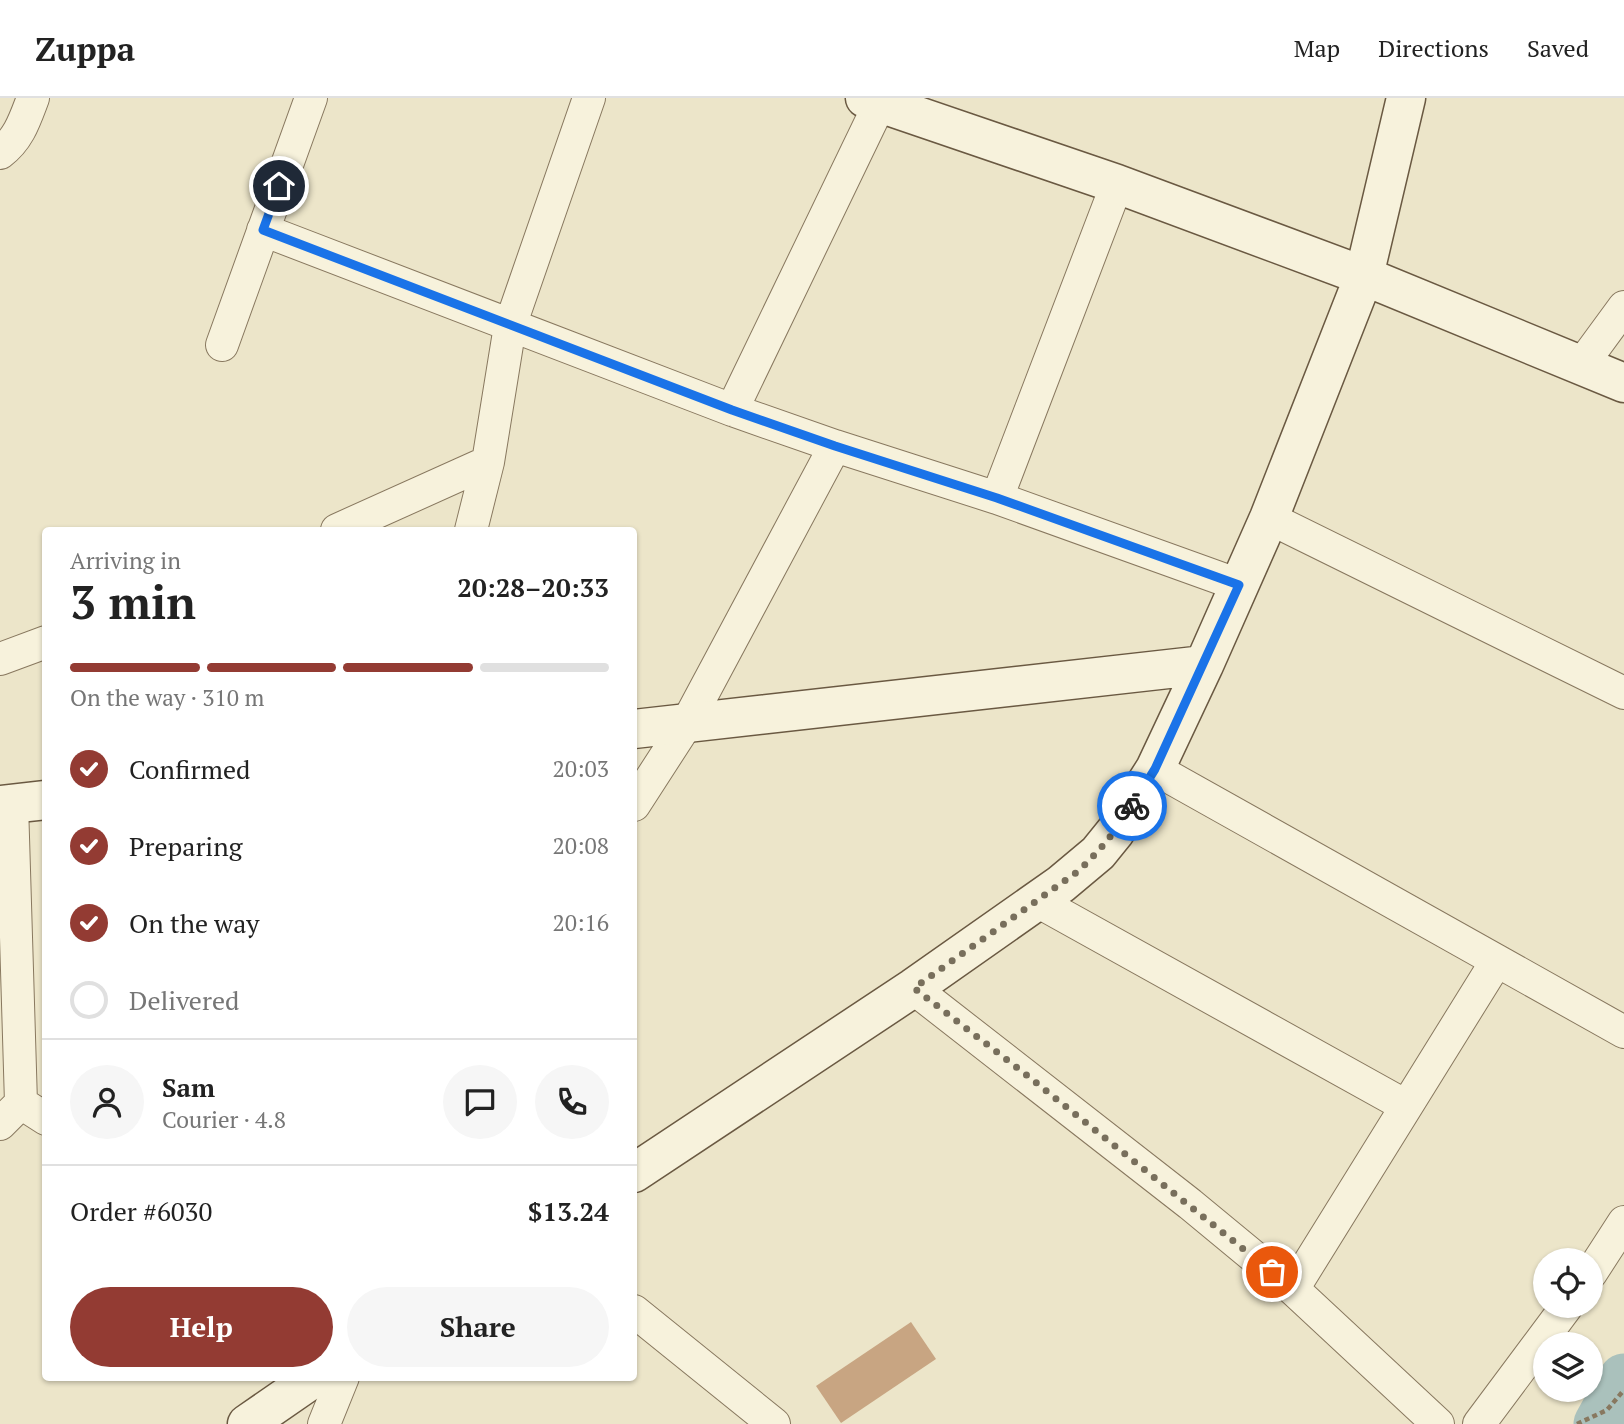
<!DOCTYPE html>
<meta charset="utf-8">
<style>
body{margin:0;font-family:"PT Serif",serif;background:#f6f6f6;color:#222;height:100vh;display:flex;flex-direction:column;font-size:26px;white-space:nowrap}
*{box-sizing:border-box;margin:0}
p{font-size:23px;color:#767676}
.icon{flex:none;width:38px;height:38px;fill:none;stroke:currentColor;stroke-width:2;stroke-linecap:round;stroke-linejoin:round}
.map{position:relative;flex:1;overflow:hidden}
.drawer{position:absolute;left:42px;top:429px;width:595px;height:854px;display:flex;flex-direction:column;background:#fff;border-radius:7px;box-shadow:0 2px 5px #0004}
.drawer>*{flex:none}
.tools{position:absolute;left:1533px;top:1150px;display:grid;gap:14px}
.tools a{display:grid;place-items:center;width:70px;height:70px;border-radius:50%;background:#fff;box-shadow:0 2px 5px #0004;font-size:35px}
.pin{position:absolute;display:grid;place-items:center;width:60px;height:60px;color:#fff;margin:-30px;border:4px solid #fff;border-radius:50%;box-shadow:0 2px 7px #0007}
.courier{position:absolute;display:grid;place-items:center;width:70px;height:70px;margin:-35px;border:5px solid #1a73e8;border-radius:50%;background:#fff;color:#222;box-shadow:0 2px 9px #0007}
.overview em{font-style:normal;font-weight:700}
.overview div{display:flex;flex-direction:column-reverse}
.overview{display:flex;align-items:center;justify-content:space-between;height:119px;padding:0 28px}
h1{font-size:46px;font-weight:700;line-height:52px}
.bar{display:grid;grid-template-columns:repeat(4,1fr);gap:10px 7px;align-content:center;height:84px;padding:0 28px}
.bar i{height:9px;border-radius:5px;background:#e0e0e0}
.bar .on{background:#933b33}
.bar p{grid-column:span 4}
.line{display:flex;align-items:center;gap:18px;padding:0 28px;border-top:2px solid #e0e0e0}
.line div{flex:1}
.round{display:grid;place-items:center;flex:none;width:74px;height:74px;border-radius:37px;background:#f6f6f6}
ol{padding:0 28px;list-style:none}
li{display:flex;align-items:center;gap:21px;height:77px}
li p{margin-inline-start:auto}
li .icon{padding:7px;border-radius:50%;background:#933b33;color:#fff;stroke-width:4}
li:last-child{color:#767676}
li i{width:38px;height:38px;border:4px solid #e0e0e0;border-radius:50%}
.primary-button{display:flex;gap:14px;margin-top:auto;padding:14px 28px}
.primary-button a{flex:1;height:80px;border-radius:42px;background:#933b33;color:#fff;font-size:28px;font-weight:700;line-height:80px;text-align:center}
.primary-button a+a{background:#f6f6f6;color:#222}
header{display:flex;align-items:center;gap:42px;box-sizing:border-box;height:98px;padding:0 35px;background:#fff;border-bottom:2px solid #e0e0e0}
header strong{font-size:33px}
nav{display:flex;gap:38px;margin-inline-start:auto;font-size:24px}
.map>svg:first-child{display:block}
.lines{fill:none;stroke-linecap:round;stroke-linejoin:round}
.river{stroke:#aac1bc;stroke-width:51}
.building{fill:#c8a582}
.street-casing{stroke:#88785f;stroke-width:34}
.secondary-casing{stroke:#6a5942;stroke-width:41}
.path{stroke:#88785f;stroke-width:4.5;stroke-dasharray:5 3.5;stroke-linecap:butt}
.street{stroke:#f7f2dc;stroke-width:32}
.secondary{stroke:#f7f2dc;stroke-width:38}
.done{stroke:#786f5c;stroke-width:7;stroke-dasharray:0 12.6}
.route{stroke:#1a73e8;stroke-width:9}
</style>
<header>
<strong>Zuppa</strong>
<nav><a>Map</a><a>Directions</a><a>Saved</a></nav>
</header>
<div class="map">
<svg width="1624" height="1326" viewBox="0 0 1624 1326">
<rect width="100%" height="100%" fill="#ece5c9"/>
<g class="lines">
<path class="river" d="M1599 1326 1624 1281"/>
</g>
<path class="building" d="M911 1224 936 1261 841 1325 816 1288Z"/>
<g class="lines">
<defs>
<path id="street" d="M0 55C19 41 25 21 33 0
M263 132 732 312 835 348 997 400 1239 487
M222 247 311 0
M1580 269 1624 209
M732 312 880 5
M997 400 1117 86
M1269 420 1624 595
M337 432 488 364
M471 432 488 364 510 228 589 0
M0 561 46 544
M1155 671 1624 934
M634 707 687 625 835 348
M1037 803 1406 1008
M913 890 1190 1106 1293 1191 1438 1326
M21 1005 46 1021
M0 1026 21 1005 12 706
M1591 1175 1624 1124
M1293 1191 1496 864
M634 1213 774 1326
M324 1326 343 1279
M1479 1326 1567 1208"/>
<path id="secondary" d="M865 0 1117 86 1364 178 1624 285
M634 631 1204 567
M0 707 46 702
M634 1075 913 890 1061 786 1098 755 1115 734 1155 671 1204 567 1269 420 1364 178 1406 0
M247 1326 315 1279"/>
</defs>
<use href="#street" class="street-casing"/>
<use href="#secondary" class="secondary-casing"/>
<path class="path" d="M1577 1326 1607 1312 1624 1292"/>
<use href="#street" class="street"/>
<use href="#secondary" class="secondary"/>
</g>
<g class="lines">
<path class="done" d="M1132 708C1116 733 1099 754 1077 774L914 890 1024 975 1272 1174"/>
<path class="route" d="M279 88 263 132 732 312 835 348 997 400 1239 487 1155 671 1132 708"/>
</g>
</svg>
<div class="tools">
<a><svg class="icon" aria-label="locate" viewBox="0 0 24 24"><circle cx="12" cy="12" r="6"/><path d="M12 2v4M12 18v4M2 12h4M18 12h4"/></svg></a>
<a><svg class="icon" aria-label="layers" viewBox="0 0 24 24"><path d="M12 4l9 5-9 5-9-5zM3 14l9 5 9-5"/></svg></a>
</div>
<div class="pin" style="left:1272px;top:1174px;background:#ea580c"><svg class="icon" aria-label="bag" viewBox="0 0 24 24"><path d="M5 8h14l-1 12H6zM9 8a3 3 0 0 1 6 0"/></svg></div>
<div class="pin" style="left:279px;top:88px;background:#1f2937"><svg class="icon" aria-label="home" viewBox="0 0 24 24"><path d="M3 11l9-7 9 7M6 9v11h12V9"/></svg></div>
<div class="courier" style="left:1132px;top:708px"><svg class="icon" aria-label="bike" viewBox="0 0 24 24"><circle cx="6" cy="16" r="4"/><circle cx="18" cy="16" r="4"/><path d="M6 16l4-8h5l3 8M10 8l3 8H6M13 5h3"/></svg></div>
<section class="drawer">
<div class="overview"><div><h1>3 min</h1><p>Arriving in</p></div><em>20:28–20:33</em></div>
<div class="bar"><i class="on"></i><i class="on"></i><i class="on"></i><i></i><p>On the way · 310 m</p></div>
<ol>
<li><svg class="icon" aria-label="check" viewBox="0 0 24 24"><path d="M5 12l5 5 9-10"/></svg>Confirmed<p>20:03</p></li>
<li><svg class="icon" aria-label="check" viewBox="0 0 24 24"><path d="M5 12l5 5 9-10"/></svg>Preparing<p>20:08</p></li>
<li><svg class="icon" aria-label="check" viewBox="0 0 24 24"><path d="M5 12l5 5 9-10"/></svg>On the way<p>20:16</p></li>
<li><i></i>Delivered</li>
</ol>
<div class="line" style="height:126px"><a class="round"><svg class="icon" aria-label="person" viewBox="0 0 24 24"><circle cx="12" cy="8" r="4"/><path d="M4 21q1-7 8-7t8 7"/></svg></a><div><b>Sam</b><p>Courier · 4.8</p></div><a class="round"><svg class="icon" aria-label="chat" viewBox="0 0 24 24"><path d="M4 5h16v11H9l-5 4z"/></svg></a><a class="round"><svg class="icon" aria-label="phone" viewBox="0 0 24 24"><path d="M5 4h4l2 5-3 2q2 4 5 5l2-3 5 2v4C11 20 4 13 5 4z"/></svg></a></div>
<div class="line" style="height:91px"><div>Order #6030</div><b>$13.24</b></div>
<div class="primary-button"><a>Help</a><a>Share</a></div>
</section>
</div>
